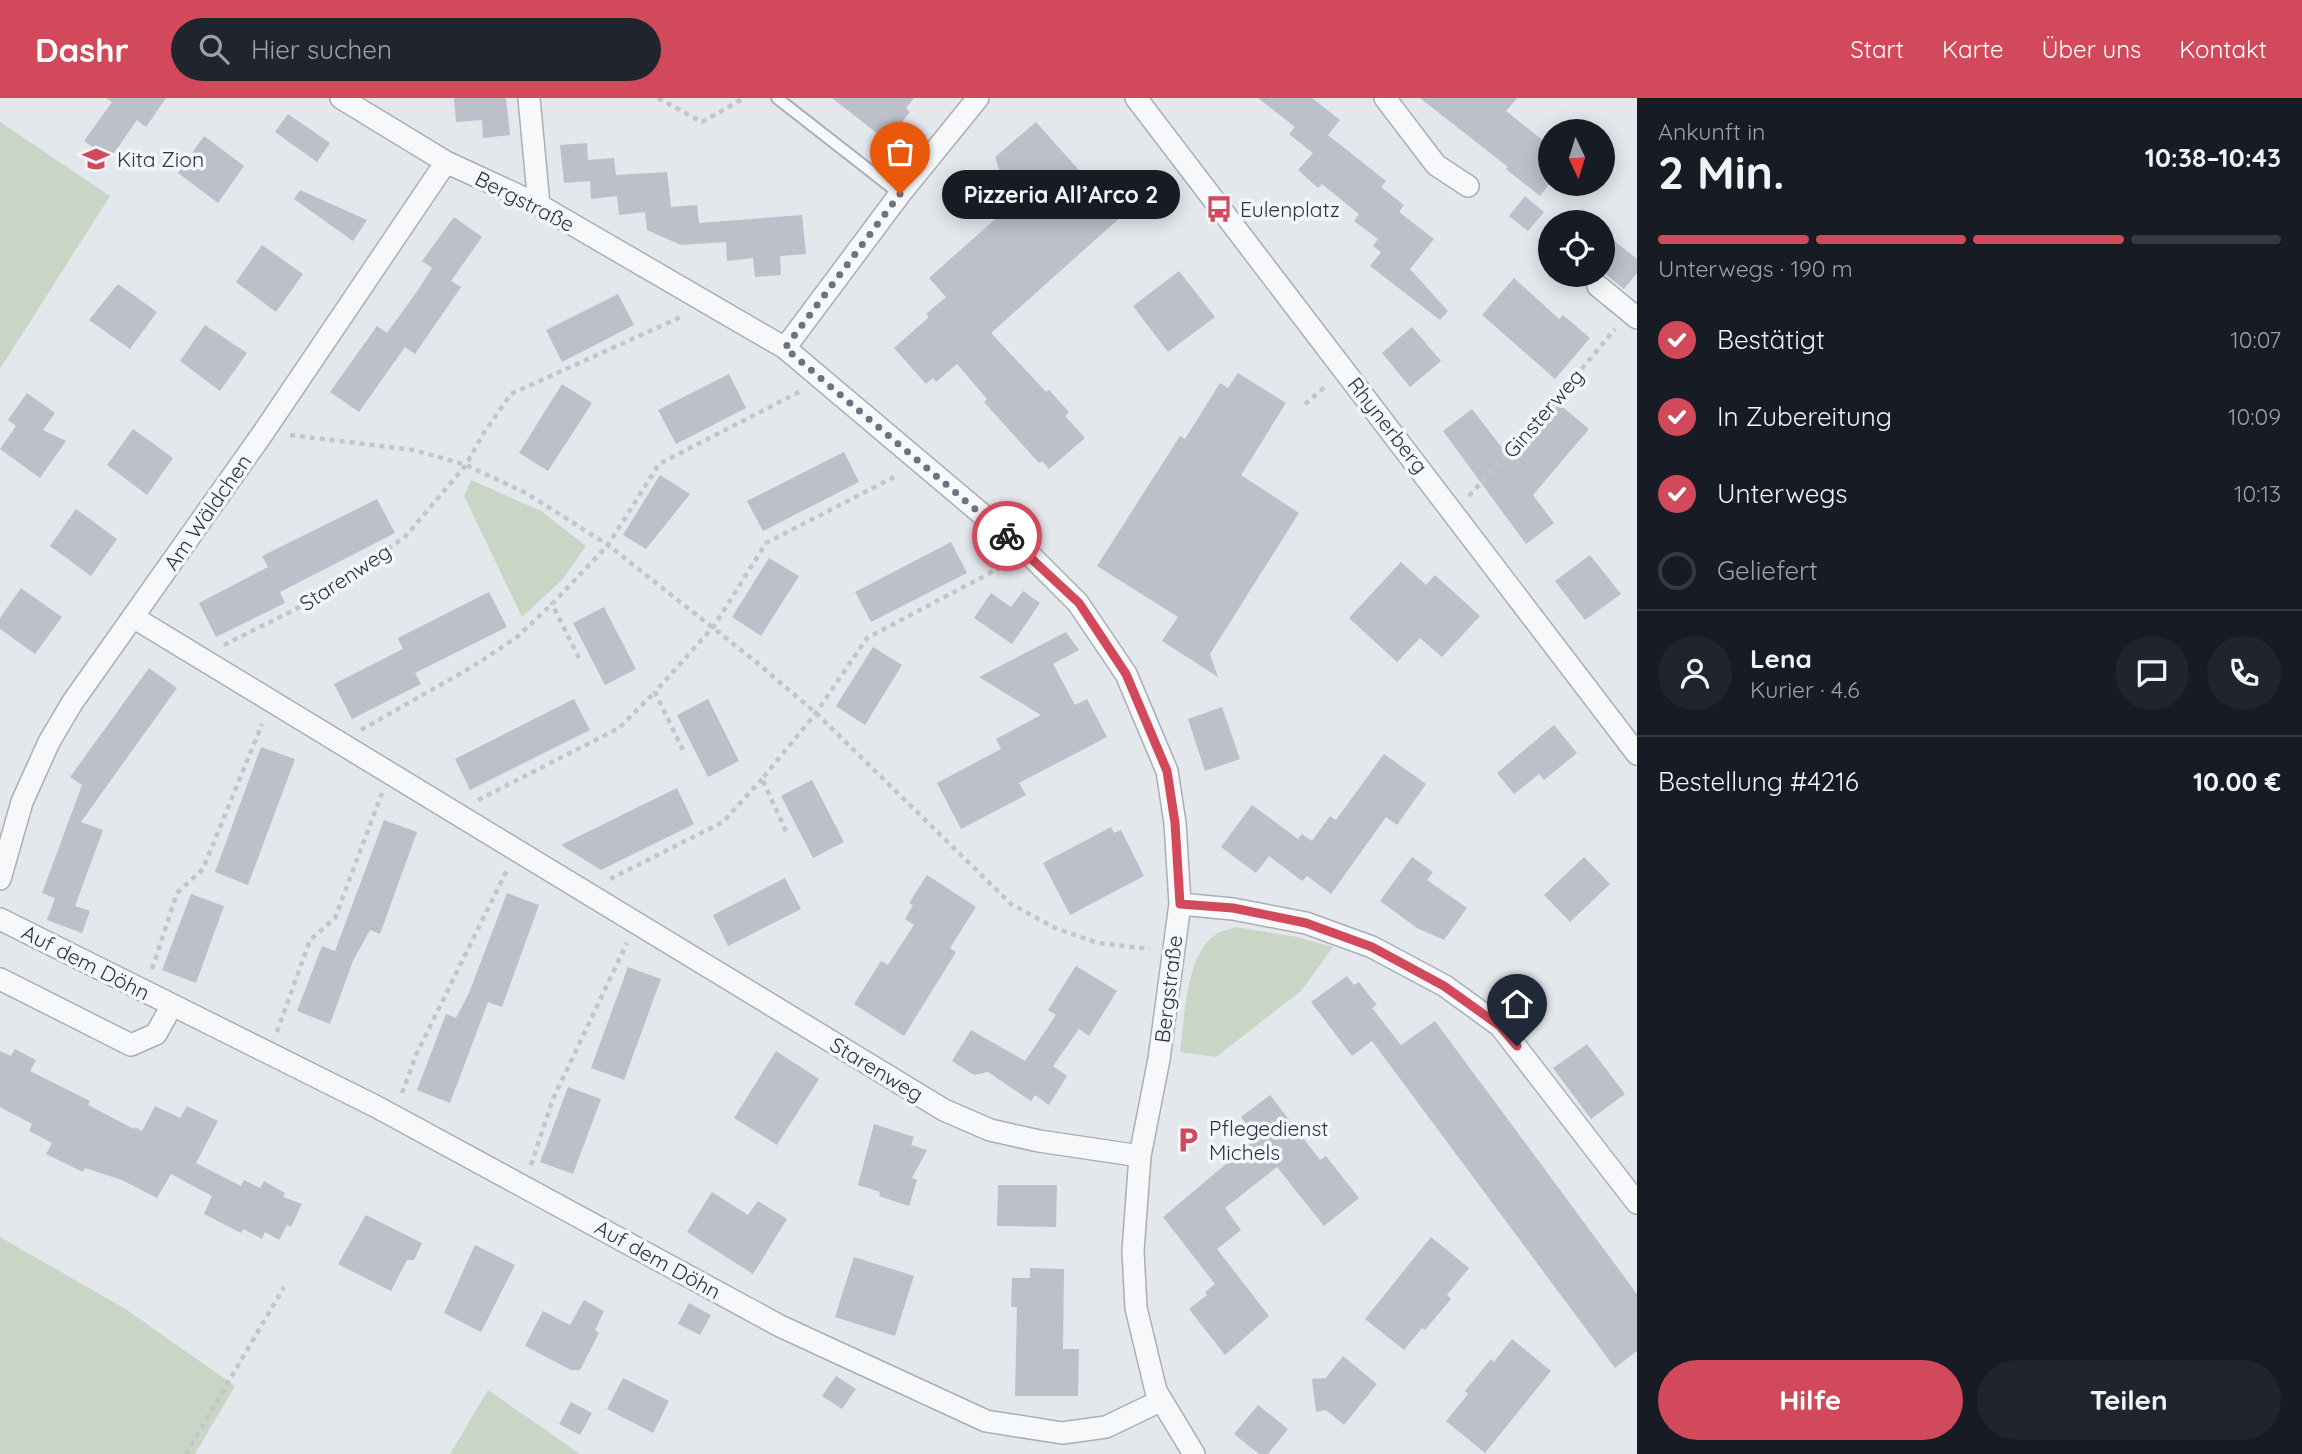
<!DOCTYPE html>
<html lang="de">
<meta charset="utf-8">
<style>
body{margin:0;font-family:Quicksand,sans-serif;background:#20242c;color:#f1f3f6;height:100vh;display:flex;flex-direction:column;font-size:26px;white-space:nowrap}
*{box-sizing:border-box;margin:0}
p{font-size:23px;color:#9ea1a6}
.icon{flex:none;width:38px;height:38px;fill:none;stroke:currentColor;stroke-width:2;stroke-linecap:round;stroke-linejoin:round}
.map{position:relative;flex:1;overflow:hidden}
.details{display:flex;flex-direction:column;background:#171b24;width:665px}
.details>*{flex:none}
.needle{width:46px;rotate:176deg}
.buttons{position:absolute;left:1538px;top:21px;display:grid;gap:14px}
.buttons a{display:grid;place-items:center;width:77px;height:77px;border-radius:50%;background:#171b24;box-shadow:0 4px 18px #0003;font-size:35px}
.pin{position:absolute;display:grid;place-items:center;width:60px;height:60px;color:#fff;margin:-72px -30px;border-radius:50% 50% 50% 0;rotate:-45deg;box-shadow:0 0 7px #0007}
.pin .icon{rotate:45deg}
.courier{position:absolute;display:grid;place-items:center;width:70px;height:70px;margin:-35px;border:5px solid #d1495b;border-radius:50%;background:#fff;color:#222;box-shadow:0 2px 9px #0007}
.bubble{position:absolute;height:49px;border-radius:24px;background:#171b24;box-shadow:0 4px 18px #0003;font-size:23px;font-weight:700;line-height:49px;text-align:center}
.overview em{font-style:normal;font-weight:700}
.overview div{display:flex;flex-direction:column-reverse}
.overview{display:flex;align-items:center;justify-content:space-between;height:119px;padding:0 21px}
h1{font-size:46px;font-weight:700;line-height:52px}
.bar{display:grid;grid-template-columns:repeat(4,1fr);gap:10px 7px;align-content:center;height:84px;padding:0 21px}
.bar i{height:9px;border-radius:5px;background:#363941}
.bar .active{background:#d1495b}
.bar p{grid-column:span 4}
.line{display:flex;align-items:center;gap:18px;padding:0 21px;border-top:2px solid #363941}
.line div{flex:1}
.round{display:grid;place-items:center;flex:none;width:74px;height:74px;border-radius:37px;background:#20242c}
ol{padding:0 21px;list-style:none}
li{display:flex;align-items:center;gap:21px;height:77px}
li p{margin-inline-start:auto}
li .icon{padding:7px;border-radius:50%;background:#d1495b;color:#fff;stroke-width:4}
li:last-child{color:#9ea1a6}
li i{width:38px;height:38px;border:4px solid #363941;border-radius:50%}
.button{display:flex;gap:14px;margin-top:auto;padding:14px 21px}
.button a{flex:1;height:80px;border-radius:42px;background:#d1495b;color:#fff;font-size:28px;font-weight:700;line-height:80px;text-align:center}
.button a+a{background:#20242c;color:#f1f3f6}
header{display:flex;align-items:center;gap:42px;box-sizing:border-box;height:98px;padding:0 35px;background:#d1495b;color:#fff}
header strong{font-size:33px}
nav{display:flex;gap:38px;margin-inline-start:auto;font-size:24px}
.search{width:490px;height:63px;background:#20242c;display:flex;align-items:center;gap:18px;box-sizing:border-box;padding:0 24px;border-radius:38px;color:#9ea1a6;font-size:26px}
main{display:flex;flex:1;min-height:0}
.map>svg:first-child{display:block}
.green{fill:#c9d6c5}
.building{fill:#bbc0ca}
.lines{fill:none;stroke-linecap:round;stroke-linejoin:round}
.lane-casing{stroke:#a9aeb7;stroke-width:14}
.street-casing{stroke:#a9aeb7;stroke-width:24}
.path{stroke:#c2c5cb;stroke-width:4.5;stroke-dasharray:5 5;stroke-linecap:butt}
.lane{stroke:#f7f8fa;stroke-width:10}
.street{stroke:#f7f8fa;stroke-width:21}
.done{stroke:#6c737f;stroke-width:7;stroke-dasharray:0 12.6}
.route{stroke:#d1495b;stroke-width:9}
.labels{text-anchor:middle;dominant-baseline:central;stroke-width:7;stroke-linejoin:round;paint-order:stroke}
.poi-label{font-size:21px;fill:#2b3445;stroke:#f4f6f9;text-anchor:start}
.street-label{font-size:21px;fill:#2b3445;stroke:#f4f6f9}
</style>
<header>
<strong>Dashr</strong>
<div class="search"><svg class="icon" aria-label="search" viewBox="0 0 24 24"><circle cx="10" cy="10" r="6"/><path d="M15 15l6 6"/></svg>Hier suchen</div>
<nav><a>Start</a><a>Karte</a><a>Über uns</a><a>Kontakt</a></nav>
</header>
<main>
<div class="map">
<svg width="1637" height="1356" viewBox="0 0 1637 1356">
<rect width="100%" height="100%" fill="#e4e7ec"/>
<path class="green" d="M0 24 110 98 0 271Z
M471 382 541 413 586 448 563 481 522 519 464 398Z
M1235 829 1297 839 1333 849 1301 893 1216 959 1180 954C1185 919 1185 859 1215 837 1220 833 1229 832 1235 829Z
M0 1139 127 1212 235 1288 195 1356H0Z
M488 1292 580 1356H450Z"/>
<path class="building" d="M106 0H166L146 29 137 22 110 61 84 43 112 4Z
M454 0H506L510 37 483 40 482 22 456 24Z
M832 0H914L906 10 910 14 887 43Z
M1258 0H1312L1340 22 1328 37 1386 83 1381 89 1404 107 1399 114 1434 141 1410 171 1448 213 1440 222 1370 168 1381 154 1373 148 1378 141 1354 123 1359 116 1322 86 1318 90 1298 72 1313 55 1289 36 1295 29Z
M1420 0H1517L1506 13 1550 48V85L1540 98 1506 71 1508 69Z
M288 16 330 45 317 64 275 34Z
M1036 24 1086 80 1095 72 1127 108 1120 114 1123 117 991 235 1046 294 1049 292 1069 314 1065 318 1085 340 1049 371 1042 363 1039 365 984 304 987 301 957 266 936 284 933 280 926 286 894 250 929 219 926 216 946 199 929 180 1011 107 995 59Z
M204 38 244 68 218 105 178 75Z
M587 45 588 62 614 60 616 77 667 74 671 109 697 107 699 125 802 117 806 156 780 158 781 177 755 179 753 160 727 163 726 144 681 147 647 132 645 114 619 117 617 98 591 101 590 83 564 85 560 47Z
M300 92 367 122 353 143 294 101Z
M1525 98 1544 114 1528 133 1509 118Z
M454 119 482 139 451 183 461 189 415 256 405 249 359 314 330 294 377 228 387 235 418 192 432 170 422 163Z
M1612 141 1637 161V175L1624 191 1603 174V152Z
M262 147 303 176 276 214 236 184Z
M1179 173 1215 219 1168 254 1133 208Z
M1514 180 1559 221 1563 217 1590 240 1555 281 1482 217Z
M118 186 157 214 130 251 89 222Z
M618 196 634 227 562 264 546 232Z
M205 227 247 255 220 293 180 263Z
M1412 229 1441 263 1410 289 1382 255Z
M1238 275 1286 305 1241 377 1299 415 1210 556 1218 579 1162 543 1178 519 1097 468 1180 338 1185 341 1220 285 1228 290Z
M729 276 746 310 676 346 658 312Z
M562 286 592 305 548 373 519 355Z
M27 295 55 315 43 332 66 343 40 380 0 351 16 328 8 322Z
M1559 306 1589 331 1533 397 1554 425 1526 446 1443 333 1472 311 1512 363Z
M133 331 173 360 147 397 107 367Z
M844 354 859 384 763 433 747 403Z
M660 377 690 396 646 451 623 437Z
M377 401 395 435 280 494 285 505 216 539 199 505 268 469 262 458Z
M76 411 117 441 91 478 50 448Z
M951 444 967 475 871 524 855 494Z
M1590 457 1621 496 1585 522 1555 483Z
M769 460 799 478 761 538 732 519Z
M1401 464 1426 487 1435 477 1480 518 1442 559 1420 540 1397 564 1349 520Z
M21 490 62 519 35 556 0 531V520Z
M1023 493 1040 505 1012 546 974 520 991 495 1011 509Z
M489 494 507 529 415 575 421 586 352 621 334 586 403 551 398 540Z
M604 509 636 571 605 587 573 525Z
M1066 534 1079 552 1053 566 1075 607 1087 601 1107 639 1019 685 1026 697 961 731 937 685 1001 651 996 641 1041 617 979 579Z
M873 549 902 567 865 627 836 608Z
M149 570 177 590 81 724 103 732 75 808 90 813 82 835 47 822 55 800 42 795 82 687 70 679Z
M574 601 590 632 470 692 455 661Z
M708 601 739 663 708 679 677 617Z
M1222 609 1240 661 1205 673 1188 621Z
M1554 627 1577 655 1544 682 1539 676 1514 696 1497 675Z
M261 649 295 661 248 787 215 774Z
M1384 656 1426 686 1397 727 1386 719 1331 796 1307 778 1302 783 1269 758 1256 775 1221 749 1252 707 1298 741 1302 736 1312 743 1330 718 1336 722Z
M812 682 844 744 813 760 781 698Z
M677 690 694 726 601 772 561 747Z
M384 722 417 734 380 836 370 832 353 863 330 926 297 913 322 848 335 853Z
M1111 729 1114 735 1121 732 1144 778 1070 817 1043 765Z
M1412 759 1433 774 1427 782 1467 810 1444 842 1417 830 1380 803Z
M1584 759 1610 786 1570 824 1544 797Z
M927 777 976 809 950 850 956 854 904 938 854 906 881 863 888 867 914 827 905 821 913 807 909 805Z
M785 780 801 811 728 848 713 817Z
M507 795 539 807 502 909 488 904 450 1005 417 992 446 916 456 920 469 895Z
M191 796 224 808 196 885 162 872Z
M1076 868 1117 893 1089 938 1079 931 1053 968 1067 978 1049 1007 1035 997 1031 1003 988 974 974 977 952 963 971 932 1025 963 1056 917 1048 912Z
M628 869 661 881 624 982 591 970Z
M1347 878 1354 887 1359 884 1368 896 1377 907 1372 910 1401 947 1435 923 1637 1196V1253L1615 1270 1372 943 1352 958 1311 904Z
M1587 946 1625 996 1591 1021 1553 970Z
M15 951 36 962 30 973 90 1003 88 1007 134 1031 135 1029 142 1033 155 1008 180 1020 187 1008 218 1023 196 1065 241 1088 244 1082 260 1090 264 1083 285 1095 283 1099 302 1106 291 1129 287 1127 279 1142 265 1134 262 1141 243 1131 241 1135 204 1116 212 1098 171 1076 157 1100 122 1082 85 1070 83 1074 46 1056 52 1045 29 1033 32 1026 0 1009V953L11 958Z
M776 953 819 981 777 1047 734 1020Z
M568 989 601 1001 573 1076 540 1064Z
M1270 997 1320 1062 1326 1058 1359 1100 1324 1128 1277 1069 1225 1110 1241 1132 1217 1151 1269 1218 1225 1257 1189 1211 1207 1197 1205 1194 1215 1186 1163 1119 1251 1045 1249 1043 1255 1038 1241 1019Z
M874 1026 914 1039 911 1047 927 1052 912 1080 917 1082 909 1108 879 1098 880 1094 858 1087Z
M998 1087H1057L1056 1129 997 1128Z
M712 1094 748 1117 758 1103 787 1121 753 1176 687 1134Z
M366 1117 422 1145 414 1162H407L391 1193 338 1166Z
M1431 1139 1469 1170 1447 1197 1451 1201 1425 1232 1422 1230 1404 1252 1365 1221Z
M475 1147 515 1167 481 1234 444 1215Z
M854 1159 914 1178 895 1238 835 1219Z
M1030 1170 1064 1171 1063 1251H1079L1078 1298H1015L1017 1209H1011L1012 1180H1030Z
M584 1202 604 1213 595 1232 599 1235 580 1272H571L525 1248 543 1213 570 1227Z
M689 1205 711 1217 700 1237 678 1226Z
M1512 1241 1551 1273 1485 1355 1446 1323 1468 1296 1465 1293 1491 1261 1494 1264Z
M1343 1258 1377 1286 1344 1327 1326 1312 1316 1314 1312 1281 1326 1280Z
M836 1278 856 1291 842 1311 822 1298Z
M623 1280 669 1303 653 1335 607 1311Z
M571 1304 592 1315 580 1337 559 1326Z
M1258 1307 1288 1331 1268 1356H1259L1234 1336Z"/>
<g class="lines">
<defs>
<path id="lane" d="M777 0 900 96"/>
<path id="street" d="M341 0 446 64 539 107 785 250 1028 455 1078 505 1126 576 1167 673 1175 725 1180 806 1159 961 1140 1058 1133 1153 1136 1210 1156 1293 1194 1356
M529 0 539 107
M1136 0 1637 656
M1385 0 1436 67 1468 88
M1598 188 1637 220
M785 250 900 96 978 0
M133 519 944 1012 990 1032 1039 1043 1140 1058
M0 781 22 704 49 644 72 605 263 335 446 64
M1180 806 1233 811 1306 825 1372 849 1445 888 1500 928 1637 1105
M0 821 377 1009 780 1228 986 1323 1062 1335 1106 1329 1160 1303
M0 881 131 947 156 936 171 909"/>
</defs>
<use href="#lane" class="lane-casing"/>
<use href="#street" class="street-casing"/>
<path class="path" d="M658 0 702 24 744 0
M1145 108 1171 84
M1305 306 1326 288
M290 337 414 352 466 367 526 395 608 447 755 563 816 615 1011 806 1057 831 1098 845 1150 851
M1469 398 1555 303 1615 231
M224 547 296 511 404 440 466 367 483 336 511 296 683 218
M579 560 552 506 608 447 659 366 799 294
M361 632 472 569 517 539 552 506
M683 652 655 594 714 528 766 445 898 377
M478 702 619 630 655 594
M786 733 762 681 816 615 867 540 1005 467
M610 781 723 724 762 681
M152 871 177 795 203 771 262 626
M277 934 310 842 335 820 382 695
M402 995 416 957 507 772
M531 1067 553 1001 627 845
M186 1356 284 1189"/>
<use href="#lane" class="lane"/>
<use href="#street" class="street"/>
</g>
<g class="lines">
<path class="done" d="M900 96 785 250 1007 438"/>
<path class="route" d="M1007 438 1079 505 1126 576 1167 673 1175 725 1180 806 1233 810 1306 825 1372 849 1444 888 1500 928 1517 948"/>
</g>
<defs>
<symbol id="school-bare" viewBox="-9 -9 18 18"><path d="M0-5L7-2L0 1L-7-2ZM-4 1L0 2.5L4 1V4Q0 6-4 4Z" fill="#d1495b" stroke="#f4f6f9" stroke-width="2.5" paint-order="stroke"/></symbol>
<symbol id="bus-bare" viewBox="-9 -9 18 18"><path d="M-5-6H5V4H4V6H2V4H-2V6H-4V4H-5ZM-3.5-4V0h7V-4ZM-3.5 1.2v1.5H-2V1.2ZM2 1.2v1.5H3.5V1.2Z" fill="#d1495b" stroke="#f4f6f9" stroke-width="2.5" paint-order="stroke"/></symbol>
<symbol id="parking-bare" viewBox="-9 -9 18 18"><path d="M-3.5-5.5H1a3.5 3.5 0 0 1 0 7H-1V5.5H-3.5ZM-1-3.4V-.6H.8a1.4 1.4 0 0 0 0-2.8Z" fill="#d1495b" stroke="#f4f6f9" stroke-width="2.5" paint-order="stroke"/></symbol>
</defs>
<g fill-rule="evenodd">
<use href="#school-bare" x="77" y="42" width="38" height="38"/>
<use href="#bus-bare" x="1200" y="92" width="38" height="38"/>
<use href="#parking-bare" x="1169" y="1023" width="38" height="38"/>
</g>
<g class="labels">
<g class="poi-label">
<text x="117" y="61">Kita Zion</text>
<text x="1240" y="111">Eulenplatz</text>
<text x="1209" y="1030">Pflegedienst<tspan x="1209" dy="24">Michels</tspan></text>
</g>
<g class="street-label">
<text transform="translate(525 103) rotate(27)">Bergstraße</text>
<text transform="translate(1543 315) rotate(-49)">Ginsterweg</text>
<text transform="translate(1388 327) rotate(52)">Rhynerberg</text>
<text transform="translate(207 414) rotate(-55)">Am Wäldchen</text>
<text transform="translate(345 479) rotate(-33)">Starenweg</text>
<text transform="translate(86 864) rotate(27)">Auf dem Döhn</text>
<text transform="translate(1168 891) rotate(-83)">Bergstraße</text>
<text transform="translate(877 971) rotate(31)">Starenweg</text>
<text transform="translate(658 1161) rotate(29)">Auf dem Döhn</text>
</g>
</g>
</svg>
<div class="buttons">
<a><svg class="needle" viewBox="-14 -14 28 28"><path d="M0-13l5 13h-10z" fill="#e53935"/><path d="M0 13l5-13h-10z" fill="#9ea1a6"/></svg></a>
<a><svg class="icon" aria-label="locate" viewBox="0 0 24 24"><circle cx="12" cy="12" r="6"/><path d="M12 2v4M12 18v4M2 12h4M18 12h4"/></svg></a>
</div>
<div class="pin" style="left:900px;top:96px;background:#ea580c"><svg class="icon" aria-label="bag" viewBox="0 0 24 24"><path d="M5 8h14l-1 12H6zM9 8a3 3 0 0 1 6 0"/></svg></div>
<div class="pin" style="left:1517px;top:948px;background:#1f2937"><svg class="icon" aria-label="home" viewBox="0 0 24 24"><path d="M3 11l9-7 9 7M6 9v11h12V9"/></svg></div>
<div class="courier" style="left:1007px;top:438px"><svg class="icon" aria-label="bike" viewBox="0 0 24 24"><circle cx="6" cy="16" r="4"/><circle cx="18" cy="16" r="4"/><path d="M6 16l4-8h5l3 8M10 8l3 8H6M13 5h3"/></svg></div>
<div class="bubble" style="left:942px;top:72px;width:238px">Pizzeria All’Arco 2</div>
</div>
<section class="details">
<div class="overview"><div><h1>2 Min.</h1><p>Ankunft in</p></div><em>10:38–10:43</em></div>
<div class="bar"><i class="active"></i><i class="active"></i><i class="active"></i><i></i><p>Unterwegs · 190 m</p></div>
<ol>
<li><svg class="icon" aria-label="check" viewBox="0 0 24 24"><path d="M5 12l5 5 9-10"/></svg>Bestätigt<p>10:07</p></li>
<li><svg class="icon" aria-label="check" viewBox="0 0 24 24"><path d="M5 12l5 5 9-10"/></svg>In Zubereitung<p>10:09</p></li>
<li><svg class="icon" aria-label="check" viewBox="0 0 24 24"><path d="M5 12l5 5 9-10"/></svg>Unterwegs<p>10:13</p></li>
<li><i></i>Geliefert</li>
</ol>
<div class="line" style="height:126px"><a class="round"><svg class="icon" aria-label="person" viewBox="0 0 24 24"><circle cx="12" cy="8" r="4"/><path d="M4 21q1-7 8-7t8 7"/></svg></a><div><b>Lena</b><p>Kurier · 4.6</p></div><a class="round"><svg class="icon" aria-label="chat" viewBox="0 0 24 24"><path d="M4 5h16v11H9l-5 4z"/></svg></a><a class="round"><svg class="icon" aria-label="phone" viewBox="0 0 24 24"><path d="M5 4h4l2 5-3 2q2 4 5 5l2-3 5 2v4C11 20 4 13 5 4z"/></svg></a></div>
<div class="line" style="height:91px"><div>Bestellung #4216</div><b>10.00 €</b></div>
<div class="button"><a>Hilfe</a><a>Teilen</a></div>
</section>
</main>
